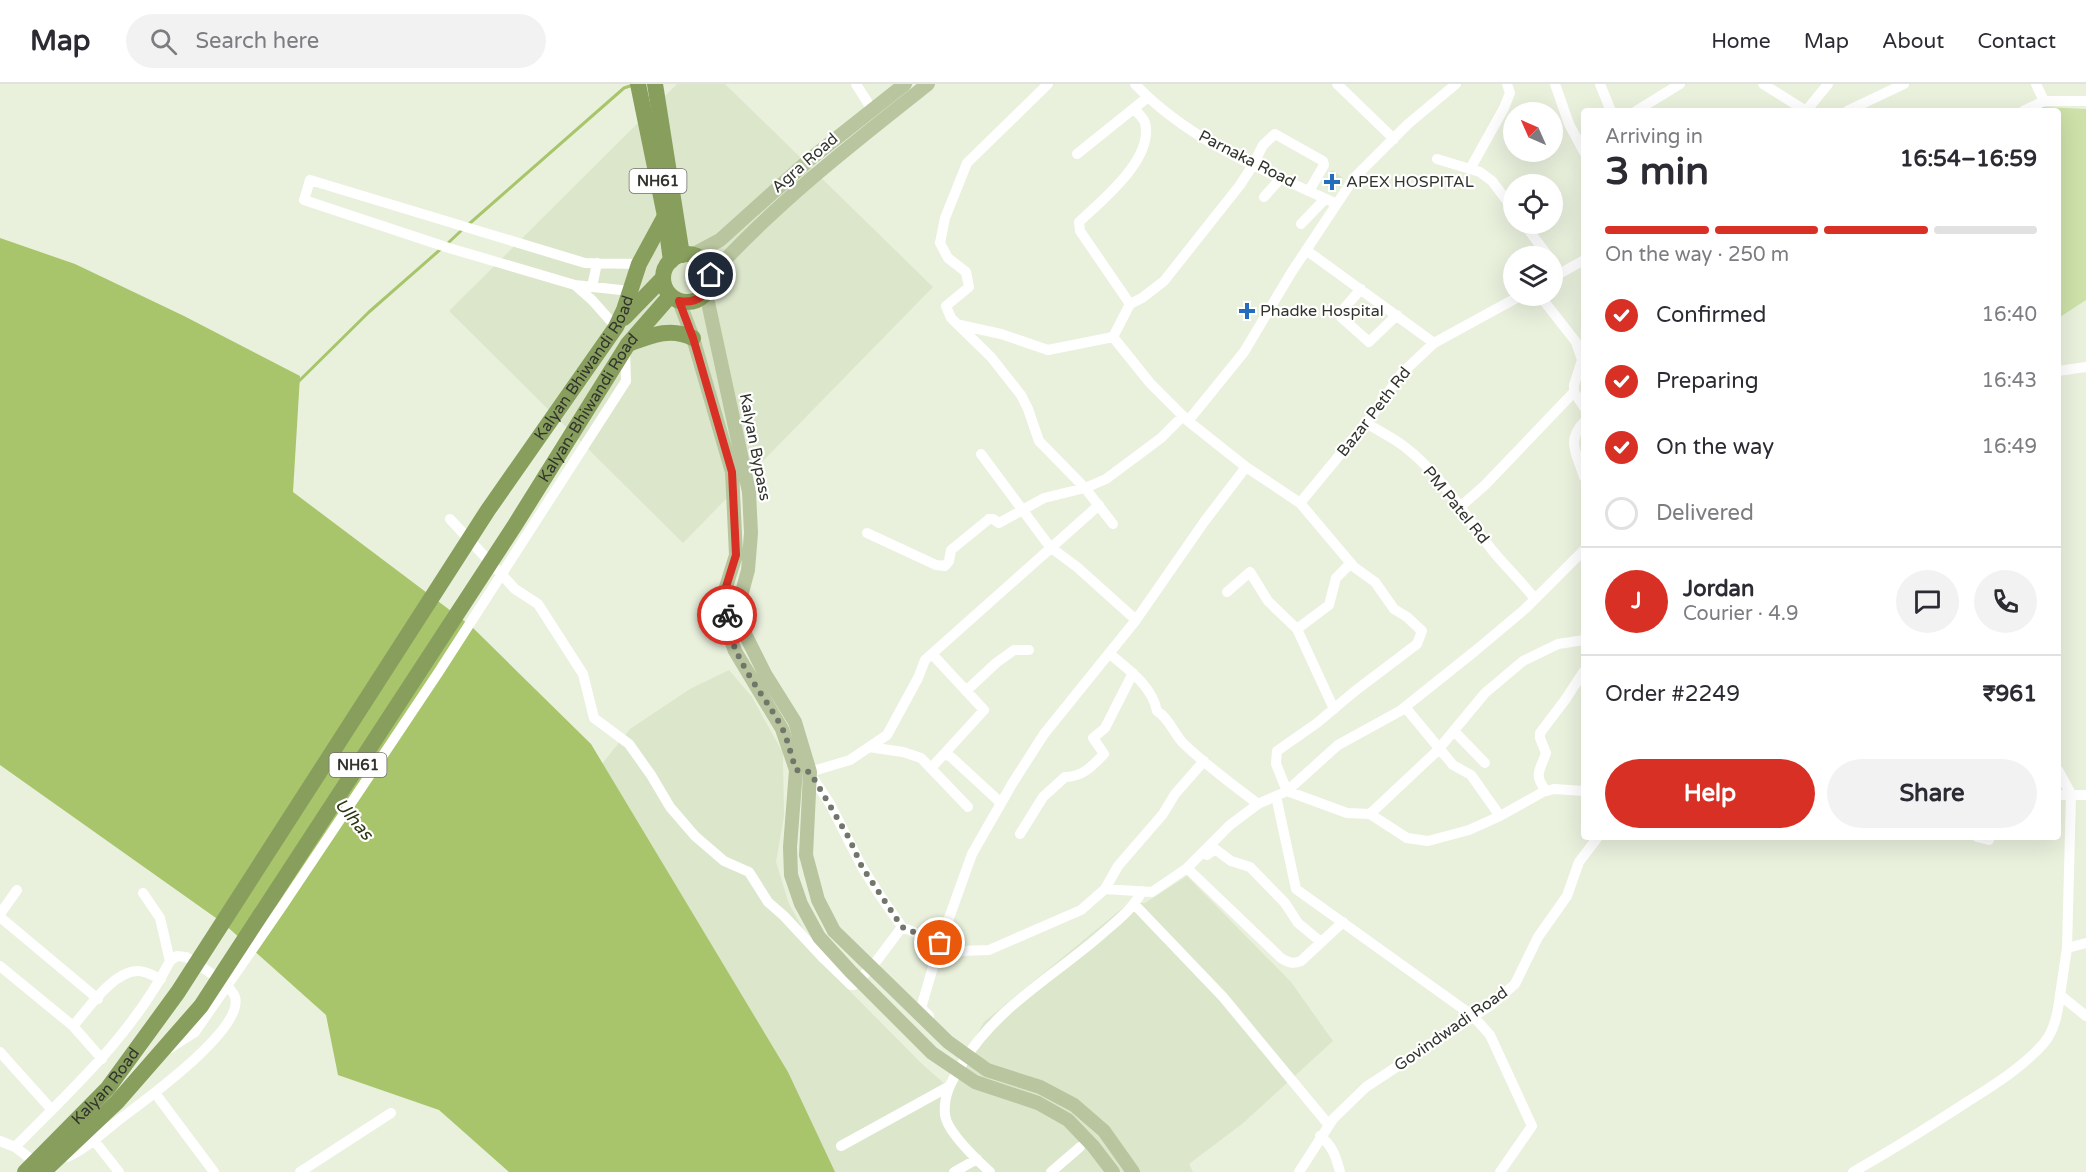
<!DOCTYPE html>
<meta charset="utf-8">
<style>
body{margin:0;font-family:"Varela Round",sans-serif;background:#f2f2f3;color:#2b2b33;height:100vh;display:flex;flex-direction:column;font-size:22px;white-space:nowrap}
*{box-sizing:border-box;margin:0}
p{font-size:20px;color:#7c7c81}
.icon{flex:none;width:33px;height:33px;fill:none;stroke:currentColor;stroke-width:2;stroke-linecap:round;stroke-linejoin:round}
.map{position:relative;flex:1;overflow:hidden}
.details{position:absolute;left:1581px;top:24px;width:480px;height:732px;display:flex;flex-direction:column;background:#fff;border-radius:6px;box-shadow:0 6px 24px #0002}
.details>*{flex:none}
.needle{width:39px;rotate:315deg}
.tools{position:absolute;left:1503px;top:18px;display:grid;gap:12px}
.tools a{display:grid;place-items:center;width:60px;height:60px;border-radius:50%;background:#fff;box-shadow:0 6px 24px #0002;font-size:30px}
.pin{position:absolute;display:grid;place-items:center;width:51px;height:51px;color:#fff;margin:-26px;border:3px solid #fff;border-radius:50%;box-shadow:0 2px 6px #0007}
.courier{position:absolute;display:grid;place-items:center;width:60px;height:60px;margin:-30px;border:4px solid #d93025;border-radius:50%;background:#fff;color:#222;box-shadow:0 2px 8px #0007}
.headline em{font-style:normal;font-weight:800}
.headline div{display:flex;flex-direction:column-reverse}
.headline{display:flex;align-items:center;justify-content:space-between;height:102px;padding:0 24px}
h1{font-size:39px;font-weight:800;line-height:45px}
.bar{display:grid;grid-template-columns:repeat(4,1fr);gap:9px 6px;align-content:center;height:72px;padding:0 24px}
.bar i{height:8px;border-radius:4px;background:#e1e1e2}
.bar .on{background:#d93025}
.bar p{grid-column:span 4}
.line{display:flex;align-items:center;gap:15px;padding:0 24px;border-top:2px solid #e1e1e2}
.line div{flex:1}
.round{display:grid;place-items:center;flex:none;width:63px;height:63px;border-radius:32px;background:#f2f2f3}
ol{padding:0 24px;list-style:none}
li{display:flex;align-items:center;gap:18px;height:66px}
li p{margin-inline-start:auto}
li .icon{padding:6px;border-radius:50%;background:#d93025;color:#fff;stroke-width:4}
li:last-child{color:#7c7c81}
li i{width:33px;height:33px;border:3px solid #e1e1e2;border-radius:50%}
.button{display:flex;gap:12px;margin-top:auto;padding:12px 24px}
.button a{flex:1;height:69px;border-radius:36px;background:#d93025;color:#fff;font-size:24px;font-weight:800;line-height:69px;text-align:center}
.button a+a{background:#f2f2f3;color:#2b2b33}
header{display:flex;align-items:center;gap:36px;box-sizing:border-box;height:84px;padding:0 30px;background:#fff;border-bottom:2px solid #e1e1e2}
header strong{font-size:28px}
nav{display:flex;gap:33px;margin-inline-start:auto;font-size:21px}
.search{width:420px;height:54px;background:#f2f2f3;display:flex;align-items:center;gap:15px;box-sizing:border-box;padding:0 21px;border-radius:33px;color:#7c7c81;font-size:22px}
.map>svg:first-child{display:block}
.built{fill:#dce6cb}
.green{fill:#cde1a9}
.water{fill:#a8c56b}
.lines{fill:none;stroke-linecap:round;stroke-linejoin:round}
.stream{stroke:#a8c56b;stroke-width:3}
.minor{stroke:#fff;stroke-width:10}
.major{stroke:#b8c59e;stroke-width:14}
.highway{stroke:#889e5d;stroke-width:16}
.done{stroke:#71766b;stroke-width:6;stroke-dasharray:0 10.8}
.route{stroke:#d93025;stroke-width:8}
.poi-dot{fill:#246dbd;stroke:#fff;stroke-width:2}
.labels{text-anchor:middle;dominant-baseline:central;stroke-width:4.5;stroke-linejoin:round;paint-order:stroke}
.shield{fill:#fff;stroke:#6f716c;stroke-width:1.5}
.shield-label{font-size:15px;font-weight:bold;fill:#31342d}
.street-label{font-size:16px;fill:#31342d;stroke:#fff}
.poi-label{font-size:16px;fill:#31342d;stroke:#fff;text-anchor:start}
.water-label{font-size:18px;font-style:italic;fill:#2d3813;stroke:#fff}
</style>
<header>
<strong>Map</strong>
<div class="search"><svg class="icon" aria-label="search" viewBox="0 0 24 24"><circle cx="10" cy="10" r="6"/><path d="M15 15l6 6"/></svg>Search here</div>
<nav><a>Home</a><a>Map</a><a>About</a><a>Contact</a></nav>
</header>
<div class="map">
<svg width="2086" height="1088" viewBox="0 0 2086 1088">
<rect width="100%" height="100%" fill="#e9f1dd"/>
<path class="built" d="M677 0H725L933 203 683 459 449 227Z
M1332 86 1343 94 1333 107 1322 99 1327 93 1330 96 1331 94 1328 92Z
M729 586 752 613 783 669 784 732 776 778 789 820 824 881 922 980 947 1002 984 938 1130 818 1145 819 1187 792 1291 898 1333 957 1242 1040 1189 1080 1193 1088H829L597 686 630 645 690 605Z"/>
<path class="green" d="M2041 23 2086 25V216L2060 233 2058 232V27H2037Z"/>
<path class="water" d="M0 154 75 180 184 232 300 292 293 408 471 542 591 660 788 988 835 1088H509L439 1026 338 991 326 931 223 839 0 681Z"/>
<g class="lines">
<path class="stream" d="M469 140 624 4 633 1
M447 160 464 144
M297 299 369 228 442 164"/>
<path class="minor" d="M856 0 873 27
M1048 0 967 79 945 134 940 159 948 174 966 188 969 203 946 222 951 234 991 273 1021 311 1028 325 1039 357 1085 404 1113 440
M1135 0C1190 58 1266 87 1337 120
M1337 0 1394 55
M1555 0 1569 40 1584 68
M1600 0 1611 27
M1763 0 1806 27
M2036 0 2044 17H2086
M1636 27 1680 0
M1806 27 1828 0
M1847 27 1904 0
M2023 27 2044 17
M1077 70 1148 13
M1437 75 1480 88 1492 97 1514 126
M1470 85 1504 24 1510 9 1507 0
M1264 113 1281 94
M1301 140 1325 115
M1524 140 1548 172
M1306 166 1434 259
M1552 194 1584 176
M575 201 592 216 616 243
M592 203 597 179
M1361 205 1340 229 1341 233 1369 258 1397 231
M630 207 575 201 449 164 304 116 310 96 585 179 639 180
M1540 212 1576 258 1582 276 1574 301V308L1584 323
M1130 220 1080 147 1079 138C1102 116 1154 75 1145 39 1144 34 1137 29 1134 24
M960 241 1001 250 1048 266 1113 253
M1113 253 1150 299 1188 337 1246 383 1300 419 1354 483 1375 498 1394 525 1407 533 1422 547 1417 560 1355 607 1317 639 1277 667 1276 680 1287 707 1338 661 1400 627 1475 567 1525 525 1584 466
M1113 253 1130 220 1142 214 1164 197 1240 101 1253 81 1263 61 1275 50 1323 77 1324 81 1309 107
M2058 287 2086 283
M1188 337 1244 268 1291 189 1354 94 1408 40 1456 0
M1584 338C1565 357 1578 372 1584 393
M1366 339C1379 347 1394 354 1405 363 1441 391 1465 431 1492 466 1506 483 1522 498 1535 515
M981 370 1050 463 1077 483 1136 536
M1300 419 1371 333 1401 290 1434 259 1520 212
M1460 423 1485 401 1574 308
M450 435 515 505 538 520 583 590 594 634 629 660 651 691 670 723 695 752 724 777 749 788 768 818 784 832 824 875 851 901H854L875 879 902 843
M867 449 936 481 945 482 949 477 951 466 989 435H993L999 439 1044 414 1085 404 1106 395 1161 354 1183 332
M1227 508 1250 488 1268 517 1297 545 1329 521 1336 494 1351 479
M1297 545 1334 625
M932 570 984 626 944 670
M1110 570C1129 586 1152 602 1157 627 1170 635 1173 649 1184 660 1207 682 1233 701 1258 720
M966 607 996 579 1014 566H1029
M1405 623 1453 681 1471 691 1500 732
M1454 647 1485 679
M869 663 903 668 921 674 968 723
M931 684 944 670 951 673 1001 719
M2058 686 2071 710 2067 864 2060 911 2086 932
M809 688 830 720 862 783 879 810 902 843 921 851 961 867 989 866 1081 826 1105 805 1152 808 1187 784 1230 741 1258 720 1287 707 1347 729 1370 730 1407 754 1428 757 1469 746 1500 732 1543 708 1554 705 1584 707
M810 688 850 676 887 651 918 594 925 576 1099 421
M1546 707C1533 690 1540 687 1546 669L1540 654V649L1565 616 1584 587
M2058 711H2086
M1276 712 1296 805 1473 932 1490 951 1532 1042 1500 1088
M1370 730 1437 667 1485 609 1523 577 1558 560 1584 556
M1020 750 1043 713 1065 693C1083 693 1092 682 1104 670L1093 654 1105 644 1133 589
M1977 753 1989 756
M1207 771 1215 765 1231 777 1250 783 1285 819 1298 839 1321 858
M1187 784 1281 874C1289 879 1293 880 1301 877L1343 838
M1105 805 1118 782 1163 730 1175 710 1204 677
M1135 821 1223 913 1328 1040
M0 830 17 806
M0 833 98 915
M2067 864 2086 859
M0 882 73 942 102 975
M929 932 921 924 940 859 972 770 1012 700 1044 650 1136 536 1204 438 1246 383
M73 942C88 925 113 887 138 887 145 887 154 892 161 895
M170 964 195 948 283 821 438 589 626 297 625 266
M0 968 52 1026
M155 1009 214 1088
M1320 1052C1333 1062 1336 1073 1340 1088
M93 1055 119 1088
M0 1057 15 1063 36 1079
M841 1062 948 1003
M15 1063C73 1004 132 951 170 877L160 834 143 809
M67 1073C83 1067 101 1050 115 1039 139 1020 245 946 235 913 231 900 198 881 186 873L177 872 170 877
M300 1088 391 1029
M954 1088 977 1075
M990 1088C977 1076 947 1048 945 1031 943 1011 952 996 962 980 995 924 1054 892 1102 850 1117 837 1133 825 1142 807
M1051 1088 1080 1063
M1299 1088 1333 1035 1366 1003 1491 921 1515 900 1538 853 1567 812 1579 778 1598 753
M1853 1088C1892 1066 1930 1042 1967 1018 1994 1001 2023 983 2044 959 2055 946 2058 927 2060 911"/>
<path class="major" d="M692 171 720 156 809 76 905 0
M711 191C776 119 852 60 928 0
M706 209 749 408 751 449 748 486 737 527 741 542 765 590 795 638 810 688 806 771 818 816 834 847 948 958 987 986 1040 1003 1074 1021 1104 1047 1133 1088
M679 217 693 254 732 388 736 471 725 506 728 548 735 567 782 645 796 686 790 763 791 791 801 820 819 853 851 888 932 969 975 998 1038 1019 1068 1036 1093 1062 1113 1088"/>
<g class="highway">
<path d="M638 0 665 132 671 177"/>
<path d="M655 0 682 171"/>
<circle cx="687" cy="194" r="24"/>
<path d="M624 234 663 194"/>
<path d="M631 259C652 251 671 243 693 254"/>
<path id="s1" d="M25 1088 108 1004 178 908 488 426 616 243 624 226 639 180 665 132"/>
<path id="s2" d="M43 1088 117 1018 201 922 515 441 628 260 670 212"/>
</g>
</g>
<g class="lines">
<path class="done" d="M727 531C729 572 762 607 781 642 788 655 791 672 796 686L810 688 849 754 862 783 902 843 940 859"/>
<path class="route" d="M711 191C711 210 697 220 679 217L693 254 732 388 736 471 725 506 727 531"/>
</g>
<g class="poi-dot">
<path d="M1329 89h6v6h6v6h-6v6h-6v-6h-6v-6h6z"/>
<path d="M1244 218h6v6h6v6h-6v6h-6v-6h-6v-6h6z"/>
</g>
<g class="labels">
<g class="shield">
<rect x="629.5" y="85" width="57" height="24" rx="4.5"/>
<rect x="329.5" y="669" width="57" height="24" rx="4.5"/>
</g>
<g class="shield-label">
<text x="658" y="97">NH61</text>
<text x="358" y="681">NH61</text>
</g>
<g class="street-label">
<text transform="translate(1247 75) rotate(27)">Parnaka Road</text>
<text transform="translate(805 79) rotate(-41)">Agra Road</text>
<text stroke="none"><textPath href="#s1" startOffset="982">Kalyan Bhiwandi Road</textPath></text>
<text stroke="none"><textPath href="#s2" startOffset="942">Kalyan-Bhiwandi Road</textPath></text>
<text transform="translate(1374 328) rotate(-52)">Bazar Peth Rd</text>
<text transform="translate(755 363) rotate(79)">Kalyan Bypass</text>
<text transform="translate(1456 421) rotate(51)">PM Patel Rd</text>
<text transform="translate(1451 945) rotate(-35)">Govindwadi Road</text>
<text stroke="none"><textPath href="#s1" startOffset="118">Kalyan Road</textPath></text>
</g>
<g class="poi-label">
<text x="1346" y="98">APEX HOSPITAL</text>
<text x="1260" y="227">Phadke Hospital</text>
</g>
<g class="water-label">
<text transform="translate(354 735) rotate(50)">Ulhas</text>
</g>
</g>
</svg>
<div class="tools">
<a><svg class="needle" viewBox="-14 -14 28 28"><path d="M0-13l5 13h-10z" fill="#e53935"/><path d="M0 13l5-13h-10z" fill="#7c7c81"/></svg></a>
<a><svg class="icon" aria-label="locate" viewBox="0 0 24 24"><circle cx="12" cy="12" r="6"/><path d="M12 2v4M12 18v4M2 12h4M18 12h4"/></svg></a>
<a><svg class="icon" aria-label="layers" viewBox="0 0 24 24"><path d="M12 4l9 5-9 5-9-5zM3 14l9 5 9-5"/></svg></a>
</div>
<div class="pin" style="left:940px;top:859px;background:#ea580c"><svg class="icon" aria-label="bag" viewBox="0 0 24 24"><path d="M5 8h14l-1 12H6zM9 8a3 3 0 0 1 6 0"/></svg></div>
<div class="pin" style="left:711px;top:191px;background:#1f2937"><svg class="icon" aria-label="home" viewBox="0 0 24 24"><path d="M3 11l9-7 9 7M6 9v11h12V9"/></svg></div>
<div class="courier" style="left:727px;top:531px"><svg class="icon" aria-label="bike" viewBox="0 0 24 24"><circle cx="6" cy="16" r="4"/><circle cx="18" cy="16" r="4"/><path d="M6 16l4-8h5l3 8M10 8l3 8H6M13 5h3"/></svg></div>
<section class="details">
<div class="headline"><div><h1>3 min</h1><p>Arriving in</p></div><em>16:54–16:59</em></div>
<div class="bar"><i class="on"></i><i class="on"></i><i class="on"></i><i></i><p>On the way · 250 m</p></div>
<ol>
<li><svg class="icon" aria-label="check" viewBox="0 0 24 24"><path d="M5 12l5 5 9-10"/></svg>Confirmed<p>16:40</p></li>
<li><svg class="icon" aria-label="check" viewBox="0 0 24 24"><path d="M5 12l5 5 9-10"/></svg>Preparing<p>16:43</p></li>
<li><svg class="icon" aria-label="check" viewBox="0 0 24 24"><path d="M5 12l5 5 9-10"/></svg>On the way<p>16:49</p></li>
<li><i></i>Delivered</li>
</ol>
<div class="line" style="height:108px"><b class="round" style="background:#d93025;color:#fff">J</b><div><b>Jordan</b><p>Courier · 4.9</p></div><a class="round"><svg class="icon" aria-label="chat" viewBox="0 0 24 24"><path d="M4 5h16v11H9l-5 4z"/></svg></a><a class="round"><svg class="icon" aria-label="phone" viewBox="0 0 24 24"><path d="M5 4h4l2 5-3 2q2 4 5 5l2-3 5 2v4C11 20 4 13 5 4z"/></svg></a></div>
<div class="line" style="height:78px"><div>Order #2249</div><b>₹961</b></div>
<div class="button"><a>Help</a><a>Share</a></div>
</section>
</div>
